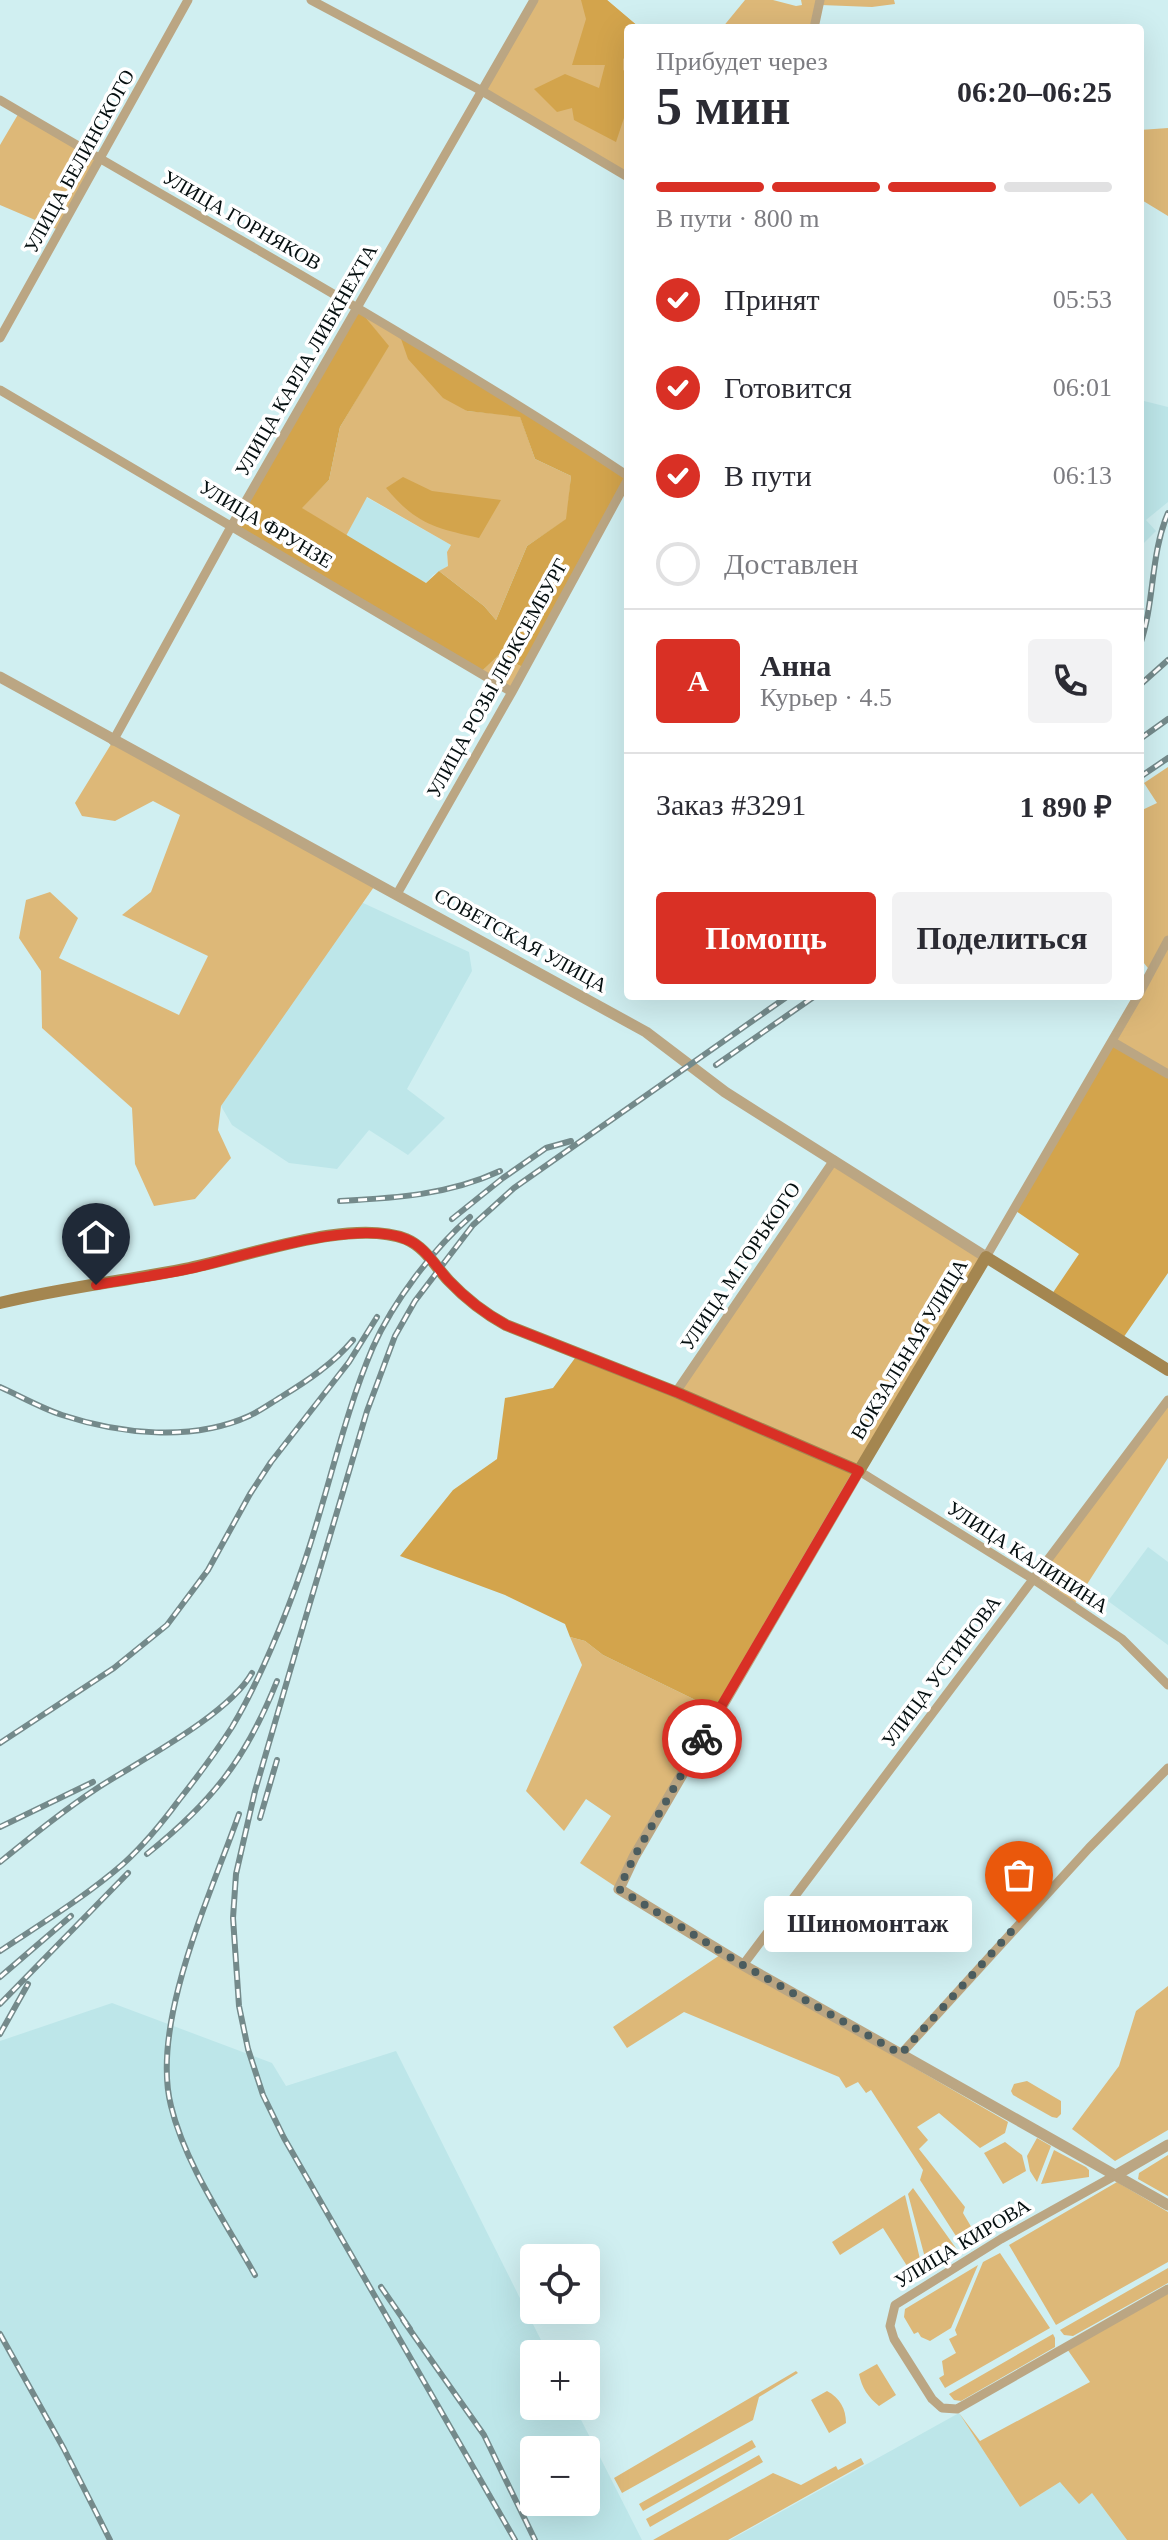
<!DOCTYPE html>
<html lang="ru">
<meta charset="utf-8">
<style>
body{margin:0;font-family:"Times New Roman",serif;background:#f2f2f3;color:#2b2b33;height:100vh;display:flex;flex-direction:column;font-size:30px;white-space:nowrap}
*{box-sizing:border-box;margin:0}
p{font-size:26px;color:#7c7c81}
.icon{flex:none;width:44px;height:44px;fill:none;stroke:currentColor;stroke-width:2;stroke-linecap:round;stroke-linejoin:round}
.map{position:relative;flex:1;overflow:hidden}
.sheet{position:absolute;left:624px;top:24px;width:520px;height:976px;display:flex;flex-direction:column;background:#fff;border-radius:8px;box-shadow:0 8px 32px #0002}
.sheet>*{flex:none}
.controls{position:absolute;left:520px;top:2244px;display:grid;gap:16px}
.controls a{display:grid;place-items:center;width:80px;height:80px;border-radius:8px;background:#fff;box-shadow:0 8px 32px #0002;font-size:40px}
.pin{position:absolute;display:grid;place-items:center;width:68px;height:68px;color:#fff;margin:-82px -34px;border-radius:50% 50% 50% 0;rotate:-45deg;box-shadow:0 0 8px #0007}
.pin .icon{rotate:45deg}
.courier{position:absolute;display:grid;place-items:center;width:80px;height:80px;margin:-40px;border:6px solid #d93025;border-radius:50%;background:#fff;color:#222;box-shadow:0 2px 10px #0007}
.bubble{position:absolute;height:56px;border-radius:8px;background:#fff;box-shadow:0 8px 32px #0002;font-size:26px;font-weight:800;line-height:56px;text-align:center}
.head em{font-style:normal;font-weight:800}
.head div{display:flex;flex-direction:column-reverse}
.head{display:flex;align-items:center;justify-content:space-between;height:136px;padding:0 32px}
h1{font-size:52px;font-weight:800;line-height:60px}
.bar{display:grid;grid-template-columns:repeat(4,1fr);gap:12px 8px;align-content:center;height:96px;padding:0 32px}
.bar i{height:10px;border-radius:6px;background:#e1e1e2}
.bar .active{background:#d93025}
.bar p{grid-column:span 4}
.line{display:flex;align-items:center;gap:20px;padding:0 32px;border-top:2px solid #e1e1e2}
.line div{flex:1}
.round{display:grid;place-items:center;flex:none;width:84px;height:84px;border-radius:8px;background:#f2f2f3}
ol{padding:0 32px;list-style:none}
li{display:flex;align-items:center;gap:24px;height:88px}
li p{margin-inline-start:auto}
li .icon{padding:8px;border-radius:50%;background:#d93025;color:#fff;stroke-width:4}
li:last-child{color:#7c7c81}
li i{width:44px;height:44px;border:4px solid #e1e1e2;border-radius:50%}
.button{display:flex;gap:16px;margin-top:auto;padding:16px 32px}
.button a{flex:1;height:92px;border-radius:8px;background:#d93025;color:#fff;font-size:32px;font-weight:800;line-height:92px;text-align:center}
.button a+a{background:#f2f2f3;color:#2b2b33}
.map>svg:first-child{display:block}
.built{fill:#bde6e9;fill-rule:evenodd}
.green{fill:#ddb878}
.forest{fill:#d3a44c}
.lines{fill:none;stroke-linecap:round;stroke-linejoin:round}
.minor{stroke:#bba683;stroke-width:9}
.tertiary{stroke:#bba683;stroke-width:11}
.secondary{stroke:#a48650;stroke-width:12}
.rail-casing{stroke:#748a8b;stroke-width:6}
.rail{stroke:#fff;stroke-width:3;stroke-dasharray:9;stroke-linecap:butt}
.done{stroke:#4c5d5f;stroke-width:8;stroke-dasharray:0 14.4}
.route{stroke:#d93025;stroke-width:10}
.labels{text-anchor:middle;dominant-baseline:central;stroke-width:7;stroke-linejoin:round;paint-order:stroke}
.street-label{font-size:20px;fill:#050f10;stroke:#fff}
</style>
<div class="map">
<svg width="1168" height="2540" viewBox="0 0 1168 2540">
<rect width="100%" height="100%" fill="#d0eff1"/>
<path class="built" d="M1140 400 1168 407V502L1146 520 1156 531 1140 547Z
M366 497 451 545 447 552 448 566 433 575 426 583 346 536Z
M361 902 469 952 472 971 407 1089 445 1118 408 1155 369 1130 337 1169 289 1163 232 1125 221 1106Z
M1148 1547 1168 1562V1645L1108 1601Z
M112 2003 272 2063 286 2086 396 2051 548 2354H534V2406H574L642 2540H0V2041ZM586 2450V2502H534V2450Z
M959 2413 1020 2507 1060 2482 1092 2493 1127 2540H730Z"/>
<path class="green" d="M534 0H607L640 28H628V177L482 91Z
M745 0H773L796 6 802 5 801 0H894L895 4 872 7 821 5 814 28H722Z
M20 111 102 159 61 231 0 205V145Z
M1168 128V216L1140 199V130Z
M357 307 399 333 467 411 520 416 535 459 571 476 567 519 527 546 496 620 484 606 439 571 448 566 447 552 451 545 367 497 346 536 301 508 329 480 340 427 388 346Z
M504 650 514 663 525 668 512 692 480 673Z
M113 741 376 884 221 1106 218 1130 231 1158 195 1199 154 1206 135 1164 132 1108 42 1028 41 971 19 938 26 900 50 892 78 918 59 958 179 1015 208 956 122 915 151 892 180 815 153 801 115 821 82 816 75 803Z
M1168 767V1073L1113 1042 1151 972 1140 958V811L1157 803 1144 783Z
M834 1160 986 1257 859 1471 676 1392Z
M1168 1405V1458L1075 1603 1039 1577Z
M570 1637 585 1641 603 1655 718 1711 619 1889 580 1863 611 1816 586 1799 564 1831 526 1791 582 1665Z
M720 1955 1008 2122 1005 2133 980 2148 939 2113 917 2127 928 2140 919 2149 965 2207 963 2213 979 2240 963 2247 920 2180 923 2170 871 2090 866 2093 858 2082 846 2088 839 2077 684 2012 627 2048 613 2027Z
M1168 1986V2130L1115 2161 1072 2129 1119 2066 1136 2011Z
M1027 2081 1061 2101V2114L1057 2118 1052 2117 1013 2095 1011 2091 1014 2084Z
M1037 2138 1051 2146 1037 2182 1030 2171 1027 2156Z
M1005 2142 1022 2155 1026 2171 1003 2184 984 2153Z
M1054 2150 1086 2167 1089 2170V2177L1041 2184Z
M1168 2155V2196L1138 2179 1139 2173Z
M1117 2182 1168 2212V2262L1056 2325 1009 2245Z
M913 2188 958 2251 928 2269 908 2194Z
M905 2195 923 2272 914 2277 883 2228 840 2255 832 2242Z
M1000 2253 1050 2328 945 2388 939 2378 944 2375 942 2361 956 2353 949 2339 957 2335 955 2330 983 2262Z
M978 2265 951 2328 930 2341 921 2337 918 2332 914 2334 904 2317 905 2309Z
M1168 2268V2283L1073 2336 1064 2335 1060 2330Z
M1168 2289V2540H1127L1092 2493 1079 2504 1060 2482 1020 2507 959 2413 980 2441 1090 2382 1065 2346Z
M1053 2334 1055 2338V2347L961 2401 954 2400 949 2394Z
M877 2364 896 2395 879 2406C868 2397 862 2388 859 2374Z
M796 2371 798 2373 759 2397 753 2420 622 2493 614 2478Z
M827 2391C840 2398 846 2409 846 2423L829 2433 811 2400Z
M752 2440 756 2447 643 2511 639 2504Z
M759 2455 763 2462 650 2527 646 2519Z
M861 2458 864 2464 728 2540H653L773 2473 801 2485 836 2466 838 2470Z"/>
<path class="forest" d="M581 0H607L640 28H628V55L623 59V70L628 73V106L616 142 574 120 572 108 557 112 534 89 565 74 599 88 605 65H572L586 19Z
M357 307 389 346 340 427 329 480 302 508 426 583 439 571 484 606 496 620 527 546 566 519 571 476 535 459 520 417 467 411 443 398 408 359 399 333 628 476 525 668 514 663 503 651 480 673 232 525Z
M403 477 432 491 501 500 479 538C435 528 416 524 386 488Z
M1113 1042 1168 1074V1273L1121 1341 1052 1294 1079 1254 1016 1211Z
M578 1354 859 1471 718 1711 603 1655 585 1641 570 1637 565 1624 505 1595 400 1556 453 1490 497 1459 505 1398 553 1388Z"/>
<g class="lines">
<path class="minor" d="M311 0 482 91 628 177
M814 28 820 0
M0 100C210 224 424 341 628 476
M0 338 188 0
M0 390 512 692
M113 741 232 525 534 0
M397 894 512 692 628 479
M1140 992 1168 940
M1113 1042 1168 1074
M986 1257 1138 996
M676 1392 834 1160
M859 1471 1033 1579 1122 1639 1168 1685
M743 1965 1168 1400
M901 2054 1089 1848 1168 1768
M1116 2175 1001 2239 895 2305 890 2326 894 2339 932 2399 942 2408 957 2409 1168 2289"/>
<path class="tertiary" d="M0 677 646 1032 725 1092 986 1257
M859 1471 634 1857 619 1889 743 1965 1168 2205
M1116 2175 1168 2145"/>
<path class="secondary" d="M0 1303C61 1288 124 1281 185 1269 244 1258 350 1217 406 1239 425 1247 435 1266 449 1281 466 1299 484 1313 506 1325L676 1392 859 1471 986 1257 1168 1370"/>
<defs>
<path id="rail" d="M1140 645C1155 602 1150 555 1168 513
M1140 685 1168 660
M1140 739 1168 719
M1140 777 1168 758
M716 1065 815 996
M340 1201C396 1198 448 1195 500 1171
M452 1219 503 1178 546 1148 571 1141
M0 1387C20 1396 41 1408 62 1415 120 1434 192 1442 249 1416 260 1411 271 1403 281 1397 307 1381 333 1364 353 1340
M0 1743 114 1668 167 1625 208 1570 250 1494 271 1462 349 1362 377 1317
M239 1814C211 1894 150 2023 171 2106 185 2164 226 2223 255 2275
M260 1818 277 1760
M0 1827 93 1782
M147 1854C212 1802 246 1759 277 1681
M0 1862C32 1836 64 1810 99 1787 141 1760 228 1715 252 1673
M0 1951C42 1923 85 1897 123 1864 144 1845 162 1823 179 1800 198 1776 216 1752 232 1727 259 1682 286 1616 303 1566 328 1494 343 1417 373 1347 393 1302 433 1249 470 1217
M0 1977 71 1916
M0 2004 128 1873
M0 2034 28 1984
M381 2287 410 2329
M403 2320 484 2435 535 2540
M0 2334 64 2449 110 2540
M515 2540 284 2138 263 2095 248 2049 239 2006 233 1918 236 1874 255 1791 304 1623 367 1411 395 1336 415 1301 473 1225 514 1188 788 996"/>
</defs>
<use href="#rail" class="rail-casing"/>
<use href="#rail" class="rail"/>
</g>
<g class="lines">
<path class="done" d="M702 1739 634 1857 619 1889 743 1965 901 2054 1019 1923"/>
<path class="route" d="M96 1285C128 1279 161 1275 193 1268 245 1256 362 1216 410 1241 426 1249 436 1266 448 1280 465 1298 484 1313 506 1325L676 1392 859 1471 702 1739"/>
</g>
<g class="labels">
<g class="street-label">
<text transform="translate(79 161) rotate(-61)">УЛИЦА БЕЛИНСКОГО</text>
<text transform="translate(242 220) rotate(30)">УЛИЦА ГОРНЯКОВ</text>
<text transform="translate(306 360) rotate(-60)">УЛИЦА КАРЛА ЛИБКНЕХТА</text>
<text transform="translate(266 524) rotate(31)">УЛИЦА ФРУНЗЕ</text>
<text transform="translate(497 678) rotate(-61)">УЛИЦА РОЗЫ ЛЮКСЕМБУРГ</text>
<text transform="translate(521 940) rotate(29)">СОВЕТСКАЯ УЛИЦА</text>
<text transform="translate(740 1266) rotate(-56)">УЛИЦА М.ГОРЬКОГО</text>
<text transform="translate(909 1349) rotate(-59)">ВОКЗАЛЬНАЯ УЛИЦА</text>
<text transform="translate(1028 1557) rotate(33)">УЛИЦА КАЛИНИНА</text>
<text transform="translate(941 1671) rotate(-53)">УЛИЦА УСТИНОВА</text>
<text transform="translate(962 2243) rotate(-31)">УЛИЦА КИРОВА</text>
</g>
</g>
</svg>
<div class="controls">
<a><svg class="icon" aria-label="locate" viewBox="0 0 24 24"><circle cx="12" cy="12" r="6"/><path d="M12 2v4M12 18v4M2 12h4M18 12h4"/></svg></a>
<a>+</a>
<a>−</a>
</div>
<div class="pin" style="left:1019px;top:1923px;background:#ea580c"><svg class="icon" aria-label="bag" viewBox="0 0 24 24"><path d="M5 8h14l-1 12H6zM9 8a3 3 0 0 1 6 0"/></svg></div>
<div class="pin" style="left:96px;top:1285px;background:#1f2937"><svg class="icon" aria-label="home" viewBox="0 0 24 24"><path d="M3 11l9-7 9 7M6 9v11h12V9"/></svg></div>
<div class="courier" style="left:702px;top:1739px"><svg class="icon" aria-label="bike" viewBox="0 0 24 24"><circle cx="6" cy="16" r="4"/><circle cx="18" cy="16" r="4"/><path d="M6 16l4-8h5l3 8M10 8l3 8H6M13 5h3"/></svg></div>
<div class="bubble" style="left:764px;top:1896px;width:208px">Шиномонтаж</div>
<section class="sheet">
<div class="head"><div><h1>5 мин</h1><p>Прибудет через</p></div><em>06:20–06:25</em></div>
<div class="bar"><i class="active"></i><i class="active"></i><i class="active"></i><i></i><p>В пути · 800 m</p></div>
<ol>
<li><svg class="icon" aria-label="check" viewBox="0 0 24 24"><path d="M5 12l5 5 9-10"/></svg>Принят<p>05:53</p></li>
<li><svg class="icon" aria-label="check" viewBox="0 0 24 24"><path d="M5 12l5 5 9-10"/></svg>Готовится<p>06:01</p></li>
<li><svg class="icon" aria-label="check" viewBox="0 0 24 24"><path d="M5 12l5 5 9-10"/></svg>В пути<p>06:13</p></li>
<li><i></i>Доставлен</li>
</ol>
<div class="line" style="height:144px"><b class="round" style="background:#d93025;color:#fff">А</b><div><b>Анна</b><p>Курьер · 4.5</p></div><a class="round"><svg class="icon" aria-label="phone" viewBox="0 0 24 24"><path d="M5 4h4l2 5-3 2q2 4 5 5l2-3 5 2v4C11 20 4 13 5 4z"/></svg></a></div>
<div class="line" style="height:104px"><div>Заказ #3291</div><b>1 890 ₽</b></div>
<div class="button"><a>Помощь</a><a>Поделиться</a></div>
</section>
</div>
